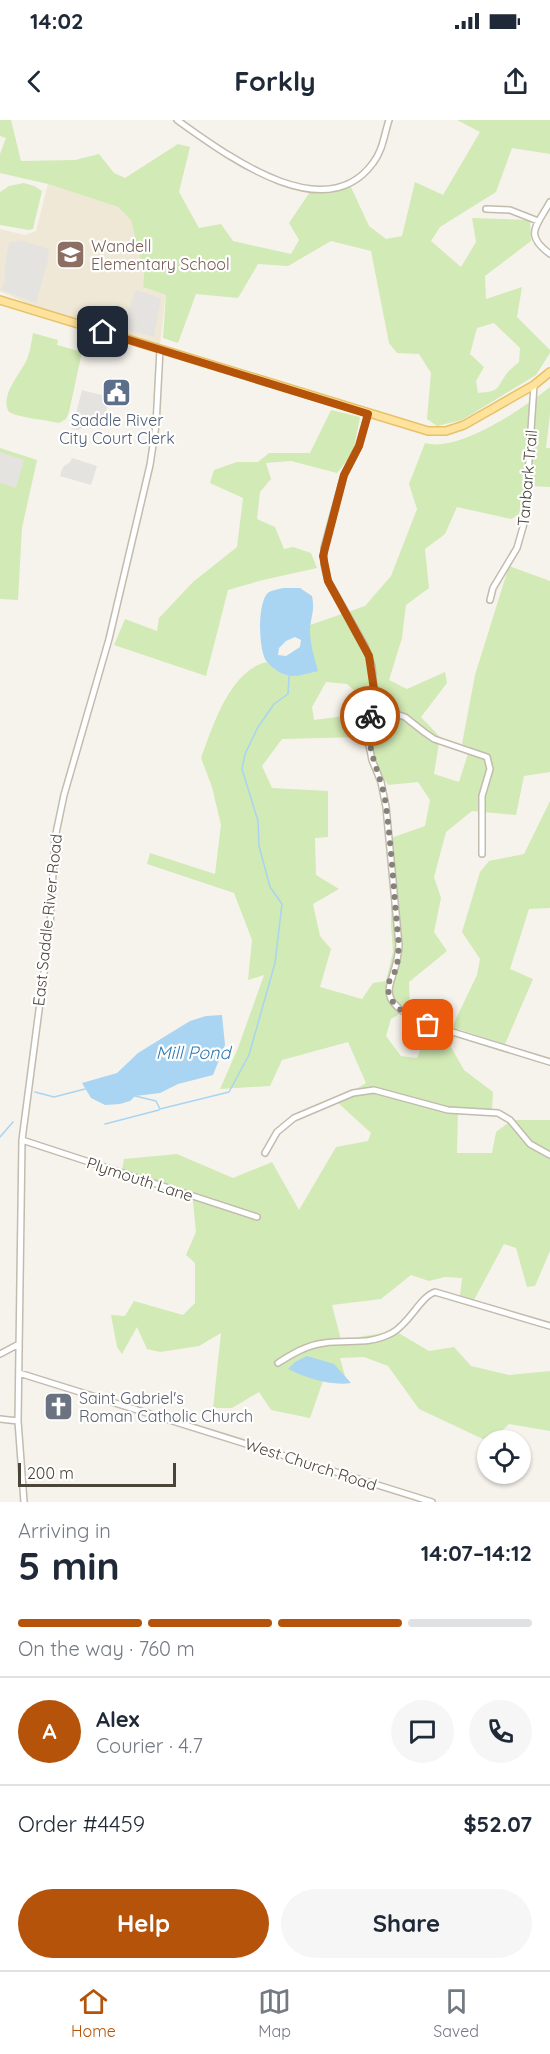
<!DOCTYPE html>
<meta charset="utf-8">
<style>
body{margin:0;font-family:Quicksand,sans-serif;background:#f6f6f7;color:#1f2937;height:100vh;display:flex;flex-direction:column;font-size:22px;white-space:nowrap}
*{box-sizing:border-box;margin:0}
p{font-size:20px;color:#747a83}
.icon{flex:none;width:33px;height:33px;fill:none;stroke:currentColor;stroke-width:2;stroke-linecap:round;stroke-linejoin:round}
.map{position:relative;height:1382px;overflow:hidden}
.side{display:flex;flex-direction:column;background:#fff;flex:1}
.side>*{flex:none}
.fabs{position:absolute;left:477px;top:1310px;display:grid;gap:12px}
.fabs a{display:grid;place-items:center;width:54px;height:54px;border-radius:50%;background:#fff;box-shadow:0 2px 4px #0004;font-size:30px}
.scale{position:absolute;left:18px;bottom:15px;width:158px;box-sizing:border-box;padding-left:6px;border:3px solid #4b4439;border-top:0;font-size:16px;line-height:21px;white-space:nowrap;color:#4b4439;-webkit-text-stroke:4px #fff;paint-order:stroke}
.pin{position:absolute;display:grid;place-items:center;width:51px;height:51px;color:#fff;margin:-26px;border-radius:12px;box-shadow:0 3px 9px #0006}
.courier{position:absolute;display:grid;place-items:center;width:60px;height:60px;margin:-30px;border:4px solid #b45309;border-radius:50%;background:#fff;color:#222;box-shadow:0 2px 8px #0007}
.summary em{font-style:normal;font-weight:700}
.summary div{display:flex;flex-direction:column-reverse}
.summary{display:flex;align-items:center;justify-content:space-between;height:102px;padding:0 18px}
h1{font-size:39px;font-weight:700;line-height:45px}
.bar{display:grid;grid-template-columns:repeat(4,1fr);gap:9px 6px;align-content:center;height:72px;padding:0 18px}
.bar i{height:8px;border-radius:4px;background:#e0e1e3}
.bar .on{background:#b45309}
.bar p{grid-column:span 4}
.line{display:flex;align-items:center;gap:15px;padding:0 18px;border-top:2px solid #e0e1e3}
.line div{flex:1}
.round{display:grid;place-items:center;flex:none;width:63px;height:63px;border-radius:32px;background:#f6f6f7}
.action{display:flex;gap:12px;margin-top:auto;padding:12px 18px}
.action a{flex:1;height:69px;border-radius:36px;background:#b45309;color:#fff;font-size:24px;font-weight:700;line-height:69px;text-align:center}
.action a+a{background:#f6f6f7;color:#1f2937}
.status{display:flex;justify-content:space-between;align-items:center;height:42px;padding:0 30px;background:#fff;direction:ltr}
.status svg{height:16px;fill:currentColor}
header{display:flex;justify-content:space-between;align-items:center;height:78px;padding:0 18px;background:#fff;font-size:27px;font-weight:700}
.dock{display:flex;justify-content:space-around;align-items:center;height:84px;border-top:2px solid #e0e1e3;background:#fff;font-size:16px;color:#747a83}
.dock a{display:grid;justify-items:center;gap:3px}
.dock .on{color:#b45309}
.map>svg:first-child{display:block}
.education{fill:#efe8d6}
.green{fill:#d2eab5;fill-rule:evenodd}
.parking{fill:#e5e3e0}
.water{fill:#a9d4f2;fill-rule:evenodd}
.lines{fill:none;stroke-linecap:round;stroke-linejoin:round}
.stream{stroke:#a9d4f2;stroke-width:1.5}
.minor-casing{stroke:#c2bbae;stroke-width:8}
.major-casing{stroke:#e6c16a;stroke-width:10}
.minor{stroke:#fff;stroke-width:5}
.major{stroke:#ffe39c;stroke-width:7}
.done{stroke:#878178;stroke-width:6;stroke-dasharray:0 10.8}
.route{stroke:#b45309;stroke-width:8}
.labels{text-anchor:middle;dominant-baseline:central;stroke-width:4.5;stroke-linejoin:round;paint-order:stroke}
.education-label{font-size:16px;fill:#785e54;stroke:#fff;text-anchor:start}
.service-label{font-size:16px;fill:#4e5e75;stroke:#fff}
.street-label{font-size:16px;fill:#4b4439;stroke:#fff}
.worship-label{font-size:16px;fill:#5b616d;stroke:#fff;text-anchor:start}
.water-label{font-size:18px;font-style:italic;fill:#2e7ab2;stroke:#fff}
</style>
<div class="status"><b>14:02</b><svg viewBox="0 0 49 12"><path d="M0 12V9h3v3zM5 12V6h3v6zM10 12V3h3v9zM15 12V0h3v12zM26 1h20v11H26zM47 4h2v5h-2z"/></svg></div>
<header><svg class="icon" aria-label="back" viewBox="0 0 24 24"><path d="M15 5l-7 7 7 7"/></svg>Forkly<svg class="icon" aria-label="share" viewBox="0 0 24 24"><path d="M12 15V3M7 8l5-5 5 5M5 13v7h14v-7"/></svg></header>
<div class="map">
<svg width="550" height="1382" viewBox="0 0 550 1382">
<rect width="100%" height="100%" fill="#f6f3ec"/>
<path class="education" d="M48 64 118 87 131 100 144 154 143 167 166 175 160 225 35 187 0 171V109L25 115 36 111Z"/>
<path class="green" d="M0 0H11L21 41 75 40 99 34 114 53 125 58 178 24 190 27 179 72 199 108 221 104 233 121 291 134 299 120 289 103 312 69 349 63 369 106 386 119 402 116 415 62 443 75 480 12 457 0H550V34L512 28 496 72 440 107 431 121 461 147 476 122 472 98 530 100 531 121 485 156 486 179 522 167 517 197 550 230V233L536 255 462 300 437 306 427 299 431 253 419 234 397 233 389 223 371 131 331 121 288 146 258 144 238 178 196 174 178 223 163 218 166 175 143 167 144 154 131 100 118 87 48 64 0 53V34L6 18 0 16ZM494 203 520 228 519 242C516 245 511 248 508 252 495 268 503 271 478 273L476 261 484 247 470 234 477 208Z
M24 63 34 66 42 71 33 109 29 110 0 105V72L9 66Z
M33 213 58 220 57 225 82 232 69 292 66 299 59 303C47 300 19 298 9 292 0 278 17 257 24 245 30 236 31 223 33 213Z
M550 267V294L546 328H550V367L529 366 527 390 511 399 457 387 445 414 425 429 429 468 406 485 402 518 389 560 407 569 445 552 447 563 421 597 440 617 434 654 459 662 470 627 462 624 475 555 509 446 550 461V652L524 656 516 695 472 691 446 712 434 757 441 778 434 812 447 831 409 862 410 888 391 899 386 916 401 936 417 938 432 901 452 907 477 855 480 839 462 812 480 752 489 741 524 734 550 681V788L529 789 510 849 533 859 505 924 458 909 451 927 464 950 493 972 492 990 458 988 457 1033H492L496 1012 512 1000H550V1131L535 1166 527 1167 516 1128 504 1124 474 1180 460 1176 462 1158 445 1157 429 1161 411 1155 381 1179 332 1185 341 1220 395 1211 429 1231 454 1227 471 1246 509 1255 550 1251V1311L509 1304 493 1320 487 1321 419 1289 388 1246 364 1237 340 1238 346 1260 323 1261 310 1298 271 1290 259 1272 232 1288H213L221 1213 199 1226 160 1232 147 1229 137 1207 122 1234 117 1227 111 1195 125 1196 134 1181 183 1195 195 1183V1143L186 1135 196 1112 192 1072 122 1050 124 1039 177 1034 233 1058 272 1042 299 1090 336 1027 368 1021 371 1013 336 981 366 963 348 922 282 940 270 966 220 969 238 928 264 855 248 860 252 820 234 773 147 744 150 733 215 754 221 705 212 667 201 638C213 606 229 552 266 542L285 555 295 556 315 541 310 527V505L365 486 391 456 417 389 409 364 425 323C458 333 524 288 550 267ZM326 562 347 564 365 580 360 594 314 600 312 587ZM359 617 388 665 418 662 430 680 425 706 391 718V806L393 832 386 861 373 863 362 879 320 867 331 829 320 816 313 784 339 769 316 755 315 718 328 717V671L272 668 262 646 282 619Z
M331 290 360 297 353 333 337 353 291 341 266 343 271 359 260 372 257 399 275 407 284 429 293 427 311 433 317 448 263 460 228 470 206 556 114 525 125 499 157 511 159 498 193 462 237 427 243 378 210 363 214 350 237 342H258L269 333H310Z
M0 328 37 340 22 408 18 480 0 479Z"/>
<path class="parking" d="M20 120 48 129 49 136 36 183 0 169 3 166 5 157 4 151 9 123Z
M136 170 161 178 154 217 128 210 127 194Z
M82 270 109 277 105 298 78 310 72 309Z
M0 332 24 340 16 368 0 363Z
M72 338 97 346 91 365 60 356 63 347 70 342Z"/>
<path class="water" d="M283 468H300L312 476C315 490 311 496 310 509 310 525 314 536 318 551 308 553 296 558 286 555 281 554 271 547 267 542 258 532 257 480 269 472 273 470 279 469 283 468ZM295 517 301 520 300 527 286 536 278 535 279 528 286 521Z
M222 895 225 925 213 955 178 964 160 973 135 976 130 981 120 984 105 985 91 978 82 963 117 953 138 933 190 901 206 896Z
M307 1236 334 1244 351 1263C331 1266 306 1258 288 1249L295 1242Z"/>
<g class="lines">
<path class="stream" d="M35 972 54 977 85 969
M135 976 156 981 160 989 229 972 249 935 275 843 282 784 270 767 259 726 258 701 242 649 245 634 258 607 274 584 288 574 289 556
M105 1004 159 990
M0 1017 13 1002"/>
<defs>
<path id="minor" d="M177 0C224 33 324 110 373 43 383 30 384 15 389 0
M550 82C537 106 523 114 550 134
M486 89 510 90 538 101
M368 294 359 326 344 355 324 428V444L328 461 365 526 372 546 374 570 369 598 368 620 372 640 381 662 386 687 399 825C397 867 368 874 420 902L550 942
M490 480 493 468 517 428 525 400 534 265
M372 586 405 597 424 612 434 619 487 637 490 649 482 676V734
M22 1020 257 1097
M265 1033 277 1012 294 998 353 973 374 970 448 990 498 993 510 1000 530 1024 550 1035
M0 1234 19 1224
M278 1243C292 1234 307 1225 324 1223 349 1219 367 1226 392 1213 410 1203 420 1177 435 1172L550 1206
M19 1253 432 1382
M0 1299 18 1301
M24 1382 18 1301 22 1020 50 806 55 718 64 675 109 519 150 345 156 305 160 229"/>
<path id="major" d="M0 180 428 311H446L464 305 534 265 550 252"/>
</defs>
<use href="#minor" class="minor-casing"/>
<use href="#major" class="major-casing"/>
<use href="#minor" class="minor"/>
<use href="#major" class="major"/>
</g>
<g class="lines">
<path class="done" d="M370 596C364 631 382 653 386 686 392 732 394 779 399 825 398 833 398 842 396 849 394 854 391 858 389 862 383 885 412 898 428 905"/>
<path class="route" d="M103 212 368 294 359 326 344 355 323 436 328 461 369 536 374 570 370 596"/>
</g>
<defs>
<symbol id="school-square" viewBox="-11 -11 22 22"><rect x="-9" y="-9" width="18" height="18" rx="4" fill="#8d6e63" stroke="#fff"/><path d="M0-5L7-2L0 1L-7-2ZM-4 1L0 2.5L4 1V4Q0 6-4 4Z" fill="#fff"/></symbol>
<symbol id="civic-square" viewBox="-11 -11 22 22"><rect x="-9" y="-9" width="18" height="18" rx="4" fill="#5c6f8a" stroke="#fff"/><path d="M-.6-6.5H3V-4.5H.6V-3L4-1V1h2V6H-6V1h2V-1L-.6-3ZM-1.2 2.5V6h2.4V2.5Z" fill="#fff"/></symbol>
<symbol id="church-square" viewBox="-11 -11 22 22"><rect x="-9" y="-9" width="18" height="18" rx="4" fill="#6b7280" stroke="#fff"/><path d="M-1.2-6h2.4v3.5h3.3v2.4h-3.3V6h-2.4V-.1h-3.3v-2.4h3.3Z" fill="#fff"/></symbol>
</defs>
<g fill-rule="evenodd">
<use href="#school-square" x="54" y="118" width="33" height="33"/>
<use href="#civic-square" x="100" y="256" width="33" height="33"/>
<use href="#church-square" x="42" y="1270" width="33" height="33"/>
</g>
<g class="labels">
<g class="education-label">
<text x="91" y="126">Wandell<tspan x="91" dy="18">Elementary School</tspan></text>
</g>
<g class="service-label">
<text x="117" y="300">Saddle River<tspan x="117" dy="18">City Court Clerk</tspan></text>
</g>
<g class="street-label">
<text transform="translate(527 358) rotate(-85)">Tanbark Trail</text>
<text transform="translate(47 800) rotate(-84)">East Saddle River Road</text>
<text transform="translate(140 1059) rotate(18)">Plymouth Lane</text>
<text transform="translate(311 1344) rotate(18)">West Church Road</text>
</g>
<g class="worship-label">
<text x="79" y="1278">Saint Gabriel's<tspan x="79" dy="18">Roman Catholic Church</tspan></text>
</g>
<g class="water-label">
<text x="193" y="932">Mill Pond</text>
</g>
</g>
</svg>
<div class="fabs">
<a><svg class="icon" aria-label="locate" viewBox="0 0 24 24"><circle cx="12" cy="12" r="6"/><path d="M12 2v4M12 18v4M2 12h4M18 12h4"/></svg></a>
</div>
<div class="scale">200 m</div>
<div class="pin" style="left:428px;top:905px;background:#ea580c"><svg class="icon" aria-label="bag" viewBox="0 0 24 24"><path d="M5 8h14l-1 12H6zM9 8a3 3 0 0 1 6 0"/></svg></div>
<div class="pin" style="left:103px;top:212px;background:#1f2937"><svg class="icon" aria-label="home" viewBox="0 0 24 24"><path d="M3 11l9-7 9 7M6 9v11h12V9"/></svg></div>
<div class="courier" style="left:370px;top:596px"><svg class="icon" aria-label="bike" viewBox="0 0 24 24"><circle cx="6" cy="16" r="4"/><circle cx="18" cy="16" r="4"/><path d="M6 16l4-8h5l3 8M10 8l3 8H6M13 5h3"/></svg></div>
</div>
<section class="side">
<div class="summary"><div><h1>5 min</h1><p>Arriving in</p></div><em>14:07–14:12</em></div>
<div class="bar"><i class="on"></i><i class="on"></i><i class="on"></i><i></i><p>On the way · 760 m</p></div>
<div class="line" style="height:108px"><b class="round" style="background:#b45309;color:#fff">A</b><div><b>Alex</b><p>Courier · 4.7</p></div><a class="round"><svg class="icon" aria-label="chat" viewBox="0 0 24 24"><path d="M4 5h16v11H9l-5 4z"/></svg></a><a class="round"><svg class="icon" aria-label="phone" viewBox="0 0 24 24"><path d="M5 4h4l2 5-3 2q2 4 5 5l2-3 5 2v4C11 20 4 13 5 4z"/></svg></a></div>
<div class="line" style="height:78px"><div>Order #4459</div><b>$52.07</b></div>
<div class="action"><a>Help</a><a>Share</a></div>
</section>
<nav class="dock">
<a class="on"><svg class="icon" aria-label="home" viewBox="0 0 24 24"><path d="M3 11l9-7 9 7M6 9v11h12V9"/></svg>Home</a>
<a><svg class="icon" aria-label="map" viewBox="0 0 24 24"><path d="M3 6l6-2 6 2 6-2v14l-6 2-6-2-6 2zM9 4v14M15 6v14"/></svg>Map</a>
<a><svg class="icon" aria-label="saved" viewBox="0 0 24 24"><path d="M7 4h10v16l-5-4-5 4z"/></svg>Saved</a>
</nav>
